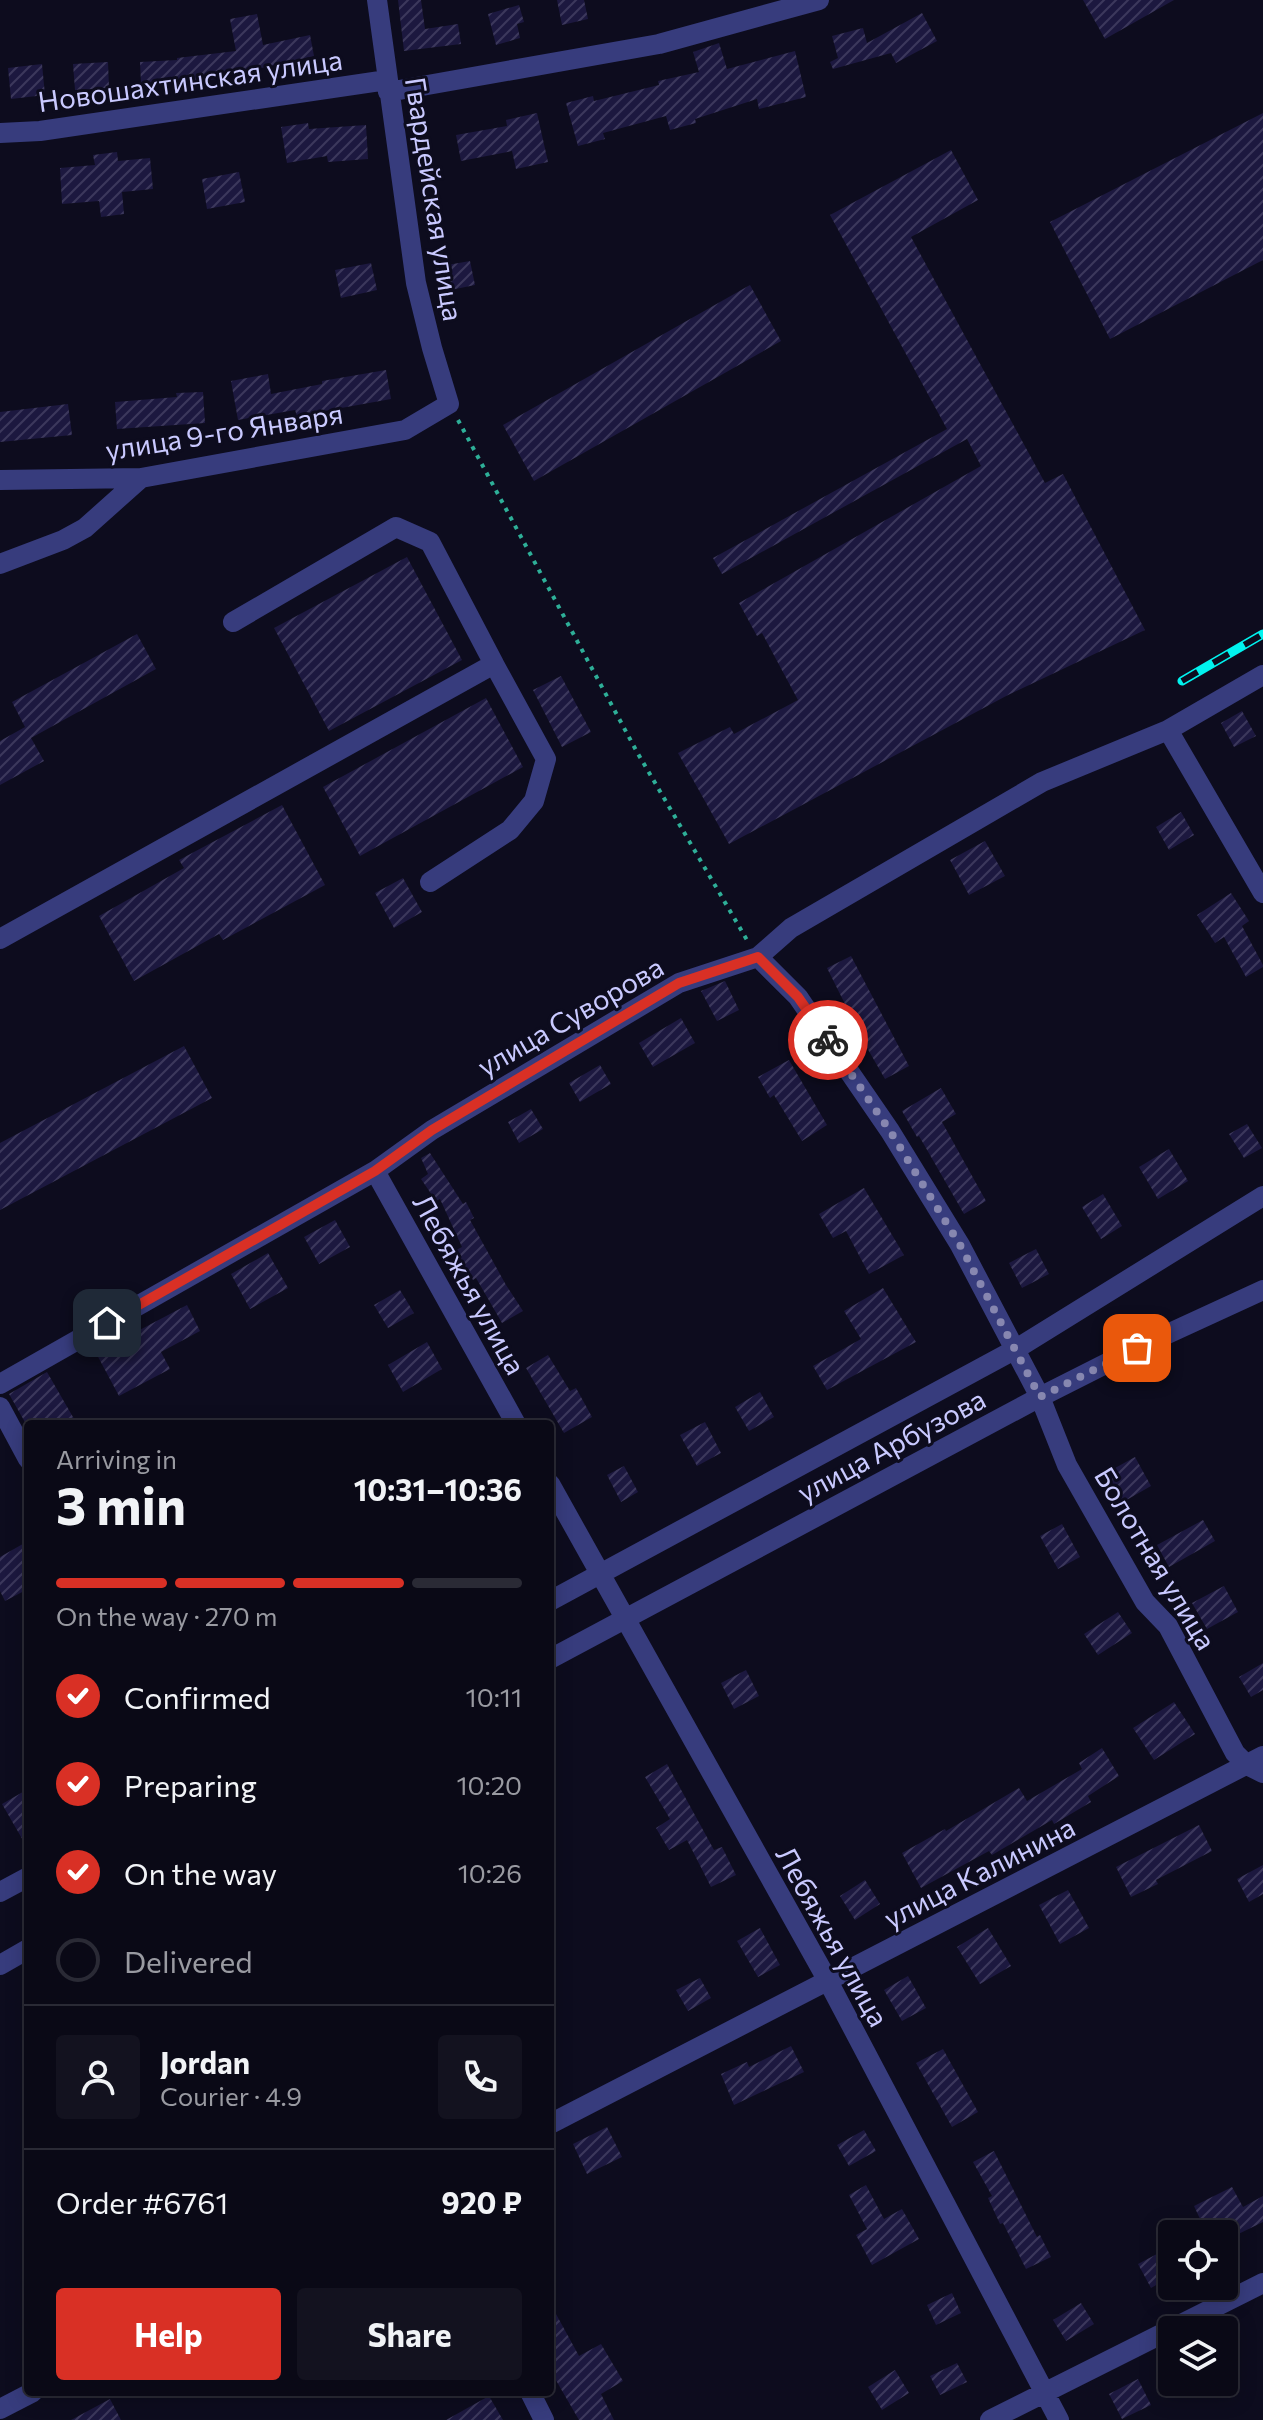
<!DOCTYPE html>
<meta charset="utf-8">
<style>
body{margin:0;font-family:Commissioner,sans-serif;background:#13121f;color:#f1f3f6;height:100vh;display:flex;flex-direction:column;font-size:30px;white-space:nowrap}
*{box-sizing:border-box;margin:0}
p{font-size:26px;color:#999aa1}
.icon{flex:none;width:44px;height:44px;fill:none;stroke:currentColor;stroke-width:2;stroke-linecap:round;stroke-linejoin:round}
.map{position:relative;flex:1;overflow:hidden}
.panel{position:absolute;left:24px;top:1420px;width:530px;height:976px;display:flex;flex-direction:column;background:#0a0916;border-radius:8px;box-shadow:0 4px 20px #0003,0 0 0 2px #2a2a35}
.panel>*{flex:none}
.buttons{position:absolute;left:1158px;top:2220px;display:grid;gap:16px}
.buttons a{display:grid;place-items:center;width:80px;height:80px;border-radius:8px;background:#0a0916;box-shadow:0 4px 20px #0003,0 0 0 2px #2a2a35;font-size:40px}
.pin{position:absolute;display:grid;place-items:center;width:68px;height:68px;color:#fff;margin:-34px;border-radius:16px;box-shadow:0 4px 12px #0006}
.courier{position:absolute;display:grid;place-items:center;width:80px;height:80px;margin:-40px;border:6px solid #d93025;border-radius:50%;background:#fff;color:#222;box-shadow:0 2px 10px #0007}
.summary em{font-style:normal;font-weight:700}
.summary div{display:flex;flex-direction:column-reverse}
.summary{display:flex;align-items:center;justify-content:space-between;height:136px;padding:0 32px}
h1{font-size:52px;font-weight:700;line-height:60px}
.bar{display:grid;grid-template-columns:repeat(4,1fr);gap:12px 8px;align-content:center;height:96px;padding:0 32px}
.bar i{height:10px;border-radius:6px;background:#2a2a35}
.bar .active{background:#d93025}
.bar p{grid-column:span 4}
.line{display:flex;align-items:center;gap:20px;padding:0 32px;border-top:2px solid #2a2a35}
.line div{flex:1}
.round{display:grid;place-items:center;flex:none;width:84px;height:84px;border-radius:8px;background:#13121f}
ol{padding:0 32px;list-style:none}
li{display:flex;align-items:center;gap:24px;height:88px}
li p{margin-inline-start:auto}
li .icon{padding:8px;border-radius:50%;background:#d93025;color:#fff;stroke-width:4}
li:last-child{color:#999aa1}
li i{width:44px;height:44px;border:4px solid #2a2a35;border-radius:50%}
.action{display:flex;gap:16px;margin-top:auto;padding:16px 32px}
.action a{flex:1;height:92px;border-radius:8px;background:#d93025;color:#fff;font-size:32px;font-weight:700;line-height:92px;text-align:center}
.action a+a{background:#13121f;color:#f1f3f6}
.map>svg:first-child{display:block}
.building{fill:url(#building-hatch)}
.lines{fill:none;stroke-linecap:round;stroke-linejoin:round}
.path{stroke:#2eaf98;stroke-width:4;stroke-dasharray:4 6;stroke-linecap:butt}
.minor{stroke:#373c7d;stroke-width:20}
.rail-casing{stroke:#01f3ef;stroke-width:9}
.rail{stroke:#0d0c1e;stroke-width:6;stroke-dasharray:18;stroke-linecap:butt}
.done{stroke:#8787b0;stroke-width:8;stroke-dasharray:0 14.4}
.route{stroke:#d93025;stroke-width:10}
.labels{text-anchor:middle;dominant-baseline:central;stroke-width:6;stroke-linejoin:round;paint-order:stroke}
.street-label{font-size:28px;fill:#c9c9ff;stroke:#0d0c1e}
</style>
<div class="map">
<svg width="1263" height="2420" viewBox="0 0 1263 2420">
<defs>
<pattern id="building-hatch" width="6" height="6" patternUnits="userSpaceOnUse" patternTransform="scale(2)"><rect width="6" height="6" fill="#1c183f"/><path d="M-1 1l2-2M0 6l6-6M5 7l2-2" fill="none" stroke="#3c385c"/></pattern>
</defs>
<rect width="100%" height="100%" fill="#0d0c1e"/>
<path class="building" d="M398 0H421L425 29 458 24 461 44 404 51Z
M557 0H584L588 19 562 25Z
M1083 0H1174L1105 39Z
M519 5 524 22 517 24 520 38 496 45 488 14Z
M922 13 937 41 896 63 891 53 833 69 830 62 838 58 832 36 863 28 867 43Z
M257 14 263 45 310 35 314 56 226 76V78L180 83 179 81 141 83 140 62 177 60V58L236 51 230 19Z
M719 43 727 69 795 51 806 97 759 109 757 99 695 119 696 123 670 130 666 116 603 133 605 139 578 146 566 103 593 96 594 101 659 85 658 81 699 72 693 52Z
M108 62 109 88 75 90 73 64Z
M42 64 45 95 11 99 8 68Z
M537 113 548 162 516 169 512 151 461 161 456 135 507 126 506 120Z
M1263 113V260L1110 339 1050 222Z
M308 123 309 129 366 125 368 159 328 162 327 156 287 163 281 127Z
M951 150 978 200 911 237 1045 483 1063 474 1145 630 1008 695 729 844 678 753 730 727 734 734 798 700 762 633 757 636 739 603 981 466 967 439 722 574 713 558 947 429 830 215Z
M117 152 118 161 150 158 153 189 122 192 124 214 101 217 99 201 62 204 60 168 95 165 93 155Z
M239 172 245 202 207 209 202 179Z
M470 261 475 285 441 292 436 267Z
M371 263 377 290 341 298 335 270Z
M750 285 781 341 534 481 503 425Z
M386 370 391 399 297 416 295 410 238 420 231 381 268 374 271 394 322 384V381Z
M203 392 205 423 117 429 115 402 177 397 176 393Z
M68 404 72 435 0 442V412Z
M407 557 462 660 329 731 274 628Z
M137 634 156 669 31 738 44 761 0 785V741L25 727 12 702Z
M561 676 591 732 562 747 533 690Z
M486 698 523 767 360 856 323 787Z
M1242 711 1256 736 1234 747 1221 723Z
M282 805 325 885 223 940 219 934 134 981 99 916 184 868 179 860Z
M1181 812 1194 835 1169 850 1156 827Z
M985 841 1005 876 969 895 950 860Z
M403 878 422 912 394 928 375 893Z
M1231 893 1249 921 1242 926 1263 965V967L1246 977 1224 937 1215 943 1197 915Z
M851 956 909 1066 885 1079 859 1034 858 1035 843 1008 846 1006 827 968Z
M725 981 739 1010 717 1021 701 991Z
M681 1018 695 1043 653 1067 639 1043Z
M184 1046 212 1098 0 1210V1143Z
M789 1060 827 1125 802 1141 774 1095 770 1098 758 1077Z
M600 1065 611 1084 580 1102 569 1083Z
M941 1088 956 1114 942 1122 986 1201 964 1214 919 1136 917 1137 902 1111Z
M531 1109 543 1129 519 1143 508 1122Z
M1247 1124 1262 1148 1244 1158 1229 1134Z
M1169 1149 1188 1181 1158 1199 1139 1167Z
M430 1153 463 1204 466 1202 474 1218 470 1220 506 1285 523 1311 502 1323 476 1278 473 1280 456 1250 462 1247 440 1199 436 1201 421 1179 428 1174 421 1158Z
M864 1188 904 1255 869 1274 846 1231 833 1238 819 1214Z
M1103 1194 1122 1226 1101 1239 1082 1207Z
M335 1220 350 1247 319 1264 304 1237Z
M1036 1249 1049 1274 1022 1288 1009 1263Z
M268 1253 288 1288 250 1309 231 1274Z
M883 1288 916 1342 827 1390 813 1366 861 1339 844 1311Z
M400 1290 414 1313 388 1328 374 1305Z
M187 1305 200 1331 161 1352 170 1369 119 1396 96 1353Z
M427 1342 442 1369 403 1392 388 1365Z
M548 1355 570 1391 576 1388 592 1417 564 1433 526 1368Z
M47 1372 77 1424H26L9 1394Z
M760 1392 774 1417 749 1431 735 1407Z
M705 1422 721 1453 697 1466 680 1435Z
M1135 1457 1151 1486 1123 1502 1106 1473Z
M624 1466 638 1492 621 1502 607 1475Z
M1203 1520 1215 1541 1169 1567 1157 1545Z
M1062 1524 1080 1557 1058 1569 1040 1536Z
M28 1541V1589L5 1601 0 1591V1557Z
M1224 1586 1238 1612 1207 1629 1192 1603Z
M1118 1612 1132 1633 1098 1655 1084 1634Z
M1263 1663V1690L1251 1697 1239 1677Z
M746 1670 759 1696 734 1709 721 1683Z
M1174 1702 1195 1734 1154 1760 1133 1728Z
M1102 1748 1119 1776 1088 1796 1091 1802 1054 1824 1052 1820 992 1855 989 1851 921 1888 902 1853 945 1829 946 1831 1019 1788 1027 1801 1082 1769 1079 1763Z
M667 1764 714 1850 722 1847 736 1875 711 1887 687 1840 669 1850 656 1828 670 1819 645 1777Z
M28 1789V1849L2 1804Z
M1199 1825 1212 1851 1156 1880 1158 1884 1131 1897 1116 1867Z
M1263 1865V1894L1249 1902 1237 1879Z
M865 1880 880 1904 855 1920 840 1896Z
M1068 1890 1089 1928 1060 1944 1039 1905Z
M760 1928 780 1965 758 1977 737 1941Z
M988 1928 1011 1966 980 1984 957 1947Z
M908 1976 926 2008 902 2021 884 1990Z
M700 1978 711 1998 688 2011 676 1990Z
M791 2046 804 2072 734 2105 721 2074 747 2062 749 2067Z
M943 2049 978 2112 952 2127 916 2063Z
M607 2127 622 2157 587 2174 573 2144Z
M864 2130 876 2151 849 2166 837 2145Z
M994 2151 1037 2237 1040 2235 1051 2257 1026 2269 1003 2223 1000 2224 988 2198 992 2196 973 2162Z
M866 2185 884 2219 902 2209 919 2239 872 2265 856 2235 867 2229 849 2195Z
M1232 2187 1243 2207 1263 2196V2222L1224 2241V2234H1207L1194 2206Z
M1172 2246V2276L1151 2288 1138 2264Z
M952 2293 961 2313 936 2325 927 2305Z
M550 2303 579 2356 601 2344 623 2381 601 2394 614 2420H579L550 2370Z
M1081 2303 1094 2324 1066 2341 1053 2320Z
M957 2363 967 2382 940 2395 930 2376Z
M895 2370 909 2393 882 2410 868 2387Z
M1138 2379 1151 2405 1122 2419 1109 2394Z
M489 2396 503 2420H446Z
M110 2399 121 2420H71Z"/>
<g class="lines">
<path class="path" d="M458 420 637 752 747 940"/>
<path class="minor" d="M388 92 659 44 819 0
M0 133 40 131 387 80
M0 480 141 478 405 430 449 404 432 348 416 283 377 0
M0 564 63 540 85 528 141 478
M1168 730 1263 893
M430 882 510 830 534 801 546 759 494 664
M0 939 494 664 430 542 396 527 233 622
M758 957 798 997 890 1131 960 1245 1040 1397 1067 1465 1145 1602 1168 1626 1235 1753 1247 1765 1263 1773
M375 1171 516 1424
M0 1384 375 1171 432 1130 679 983 758 957 791 928 1042 782 1168 730 1263 675
M0 1407 28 1459
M550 1484 828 1981 1059 2420
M550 1601 1016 1349 1263 1196
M550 1659 1040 1397 1137 1348 1263 1290
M0 1892 28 1877
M0 1965 28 1949
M550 2124 1263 1756
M530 2392 544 2420
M0 2409 33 2392
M990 2420 1263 2283"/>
<defs>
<path id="rail" d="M1182 681 1263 634"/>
</defs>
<use href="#rail" class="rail-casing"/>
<use href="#rail" class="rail"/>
</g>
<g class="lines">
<path class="done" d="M828 1040 890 1131 960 1245 1040 1397 1137 1348"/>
<path class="route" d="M107 1323 375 1171 432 1130 679 983 758 957 798 997 828 1040"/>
</g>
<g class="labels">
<g class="street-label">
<text transform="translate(190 80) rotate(-8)">Новошахтинская улица</text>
<text transform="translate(435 199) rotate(81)">Гвардейская улица</text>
<text transform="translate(224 431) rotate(-9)">улица 9-го Января</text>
<text transform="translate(570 1016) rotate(-30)">улица Суворова</text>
<text transform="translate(470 1284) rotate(61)">Лебяжья улица</text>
<text transform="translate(891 1445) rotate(-28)">улица Арбузова</text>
<text transform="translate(1156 1558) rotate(59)">Болотная улица</text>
<text transform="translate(979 1872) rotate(-27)">улица Калинина</text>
<text transform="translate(833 1936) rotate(61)">Лебяжья улица</text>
</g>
</g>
</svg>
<div class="buttons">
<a><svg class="icon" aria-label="locate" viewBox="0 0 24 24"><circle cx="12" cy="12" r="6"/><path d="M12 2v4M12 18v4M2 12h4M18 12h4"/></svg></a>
<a><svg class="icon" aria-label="layers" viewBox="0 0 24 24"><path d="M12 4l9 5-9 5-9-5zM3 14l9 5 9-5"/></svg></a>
</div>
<div class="pin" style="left:1137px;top:1348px;background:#ea580c"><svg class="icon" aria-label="bag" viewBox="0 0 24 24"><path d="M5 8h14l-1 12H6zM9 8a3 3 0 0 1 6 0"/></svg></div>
<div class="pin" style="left:107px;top:1323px;background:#1f2937"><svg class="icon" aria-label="home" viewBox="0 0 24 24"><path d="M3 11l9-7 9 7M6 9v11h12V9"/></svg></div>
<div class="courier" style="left:828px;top:1040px"><svg class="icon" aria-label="bike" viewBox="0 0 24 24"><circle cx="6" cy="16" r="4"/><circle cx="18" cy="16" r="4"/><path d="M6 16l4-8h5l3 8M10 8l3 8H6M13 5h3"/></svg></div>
<section class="panel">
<div class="summary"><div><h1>3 min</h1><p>Arriving in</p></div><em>10:31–10:36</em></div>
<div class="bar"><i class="active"></i><i class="active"></i><i class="active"></i><i></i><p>On the way · 270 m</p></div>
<ol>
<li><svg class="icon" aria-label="check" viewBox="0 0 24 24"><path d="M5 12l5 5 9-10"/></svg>Confirmed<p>10:11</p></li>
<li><svg class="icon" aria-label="check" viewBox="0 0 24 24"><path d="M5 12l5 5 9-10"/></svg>Preparing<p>10:20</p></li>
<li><svg class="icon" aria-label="check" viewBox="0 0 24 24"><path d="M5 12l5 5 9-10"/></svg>On the way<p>10:26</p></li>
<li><i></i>Delivered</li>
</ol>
<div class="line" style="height:144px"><a class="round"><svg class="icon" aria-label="person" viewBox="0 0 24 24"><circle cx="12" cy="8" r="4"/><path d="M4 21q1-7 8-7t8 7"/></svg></a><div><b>Jordan</b><p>Courier · 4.9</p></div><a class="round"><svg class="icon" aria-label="phone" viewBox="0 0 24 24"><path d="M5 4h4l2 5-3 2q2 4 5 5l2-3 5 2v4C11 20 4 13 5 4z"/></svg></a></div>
<div class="line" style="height:104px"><div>Order #6761</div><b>920 ₽</b></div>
<div class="action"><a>Help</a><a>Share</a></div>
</section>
</div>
